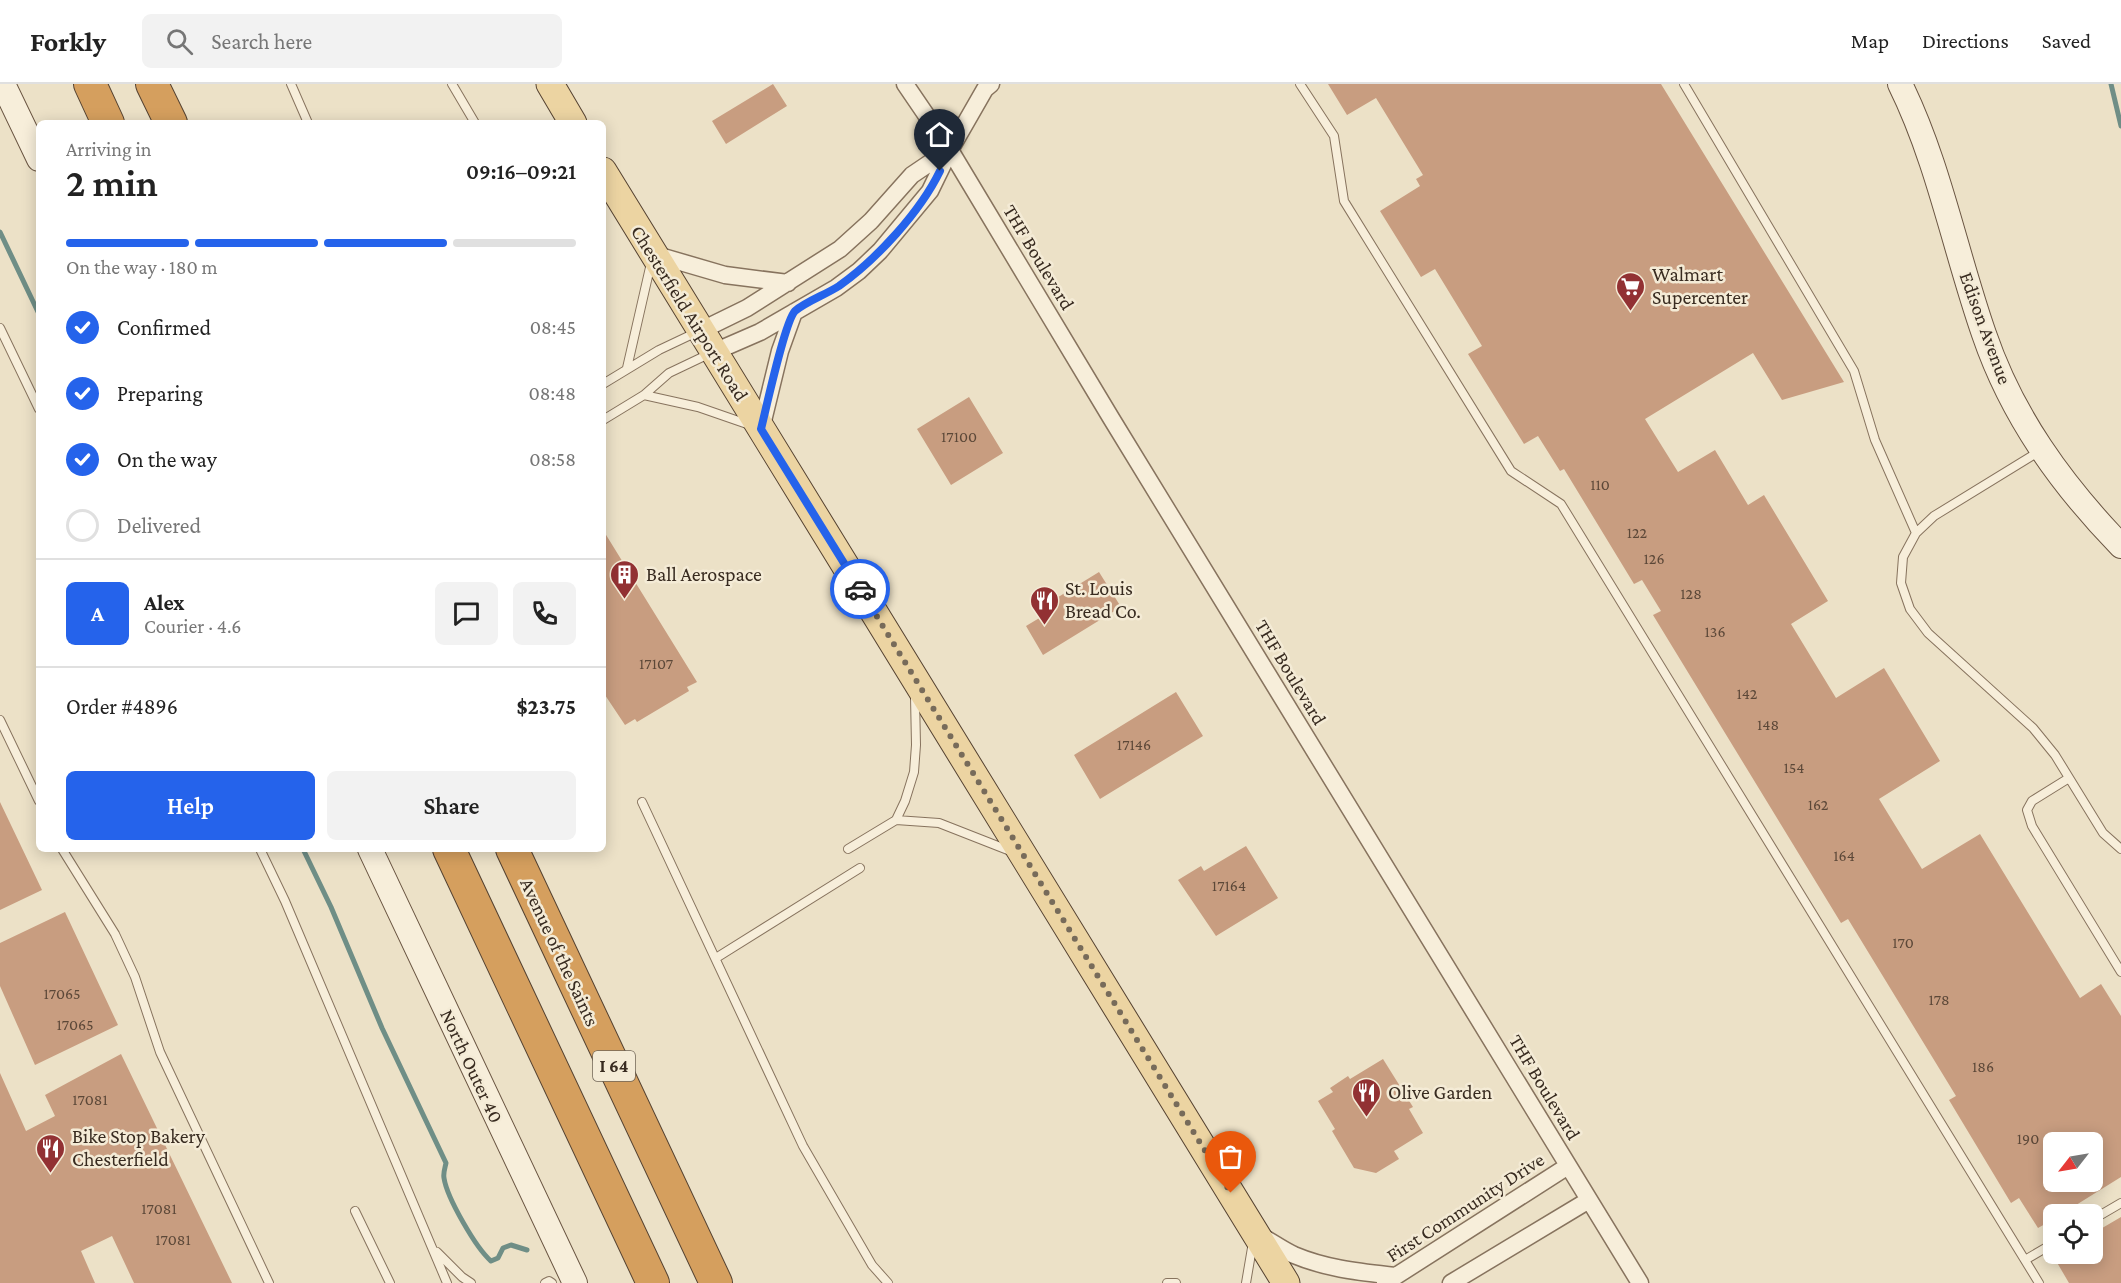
<!DOCTYPE html>
<meta charset="utf-8">
<style>
body{margin:0;font-family:"Crimson Pro",serif;background:#f2f2f2;color:#222;height:100vh;display:flex;flex-direction:column;font-size:22px;white-space:nowrap}
*{box-sizing:border-box;margin:0}
p{font-size:20px;color:#767676}
.icon{flex:none;width:33px;height:33px;fill:none;stroke:currentColor;stroke-width:2;stroke-linecap:round;stroke-linejoin:round}
.map{position:relative;flex:1;overflow:hidden}
.side{position:absolute;left:36px;top:36px;width:570px;height:732px;display:flex;flex-direction:column;background:#fff;border-radius:9px;box-shadow:0 3px 15px #0003}
.side>*{flex:none}
.needle{width:39px;rotate:239deg}
.controls{position:absolute;left:2043px;top:1048px;display:grid;gap:12px}
.controls a{display:grid;place-items:center;width:60px;height:60px;border-radius:9px;background:#fff;box-shadow:0 3px 15px #0003;font-size:30px}
.pin{position:absolute;display:grid;place-items:center;width:51px;height:51px;color:#fff;margin:-62px -26px;border-radius:50% 50% 50% 0;rotate:-45deg;box-shadow:0 0 6px #0007}
.pin .icon{rotate:45deg}
.courier{position:absolute;display:grid;place-items:center;width:60px;height:60px;margin:-30px;border:4px solid #2563eb;border-radius:50%;background:#fff;color:#222;box-shadow:0 2px 8px #0007}
.summary em{font-style:normal;font-weight:600}
.summary div{display:flex;flex-direction:column-reverse}
.summary{display:flex;align-items:center;justify-content:space-between;height:102px;padding:0 30px}
h1{font-size:39px;font-weight:600;line-height:45px}
.bar{display:grid;grid-template-columns:repeat(4,1fr);gap:9px 6px;align-content:center;height:72px;padding:0 30px}
.bar i{height:8px;border-radius:4px;background:#e0e0e0}
.bar .selected{background:#2563eb}
.bar p{grid-column:span 4}
.line{display:flex;align-items:center;gap:15px;padding:0 30px;border-top:2px solid #e0e0e0}
.line div{flex:1}
.round{display:grid;place-items:center;flex:none;width:63px;height:63px;border-radius:9px;background:#f2f2f2}
ol{padding:0 30px;list-style:none}
li{display:flex;align-items:center;gap:18px;height:66px}
li p{margin-inline-start:auto}
li .icon{padding:6px;border-radius:50%;background:#2563eb;color:#fff;stroke-width:4}
li:last-child{color:#767676}
li i{width:33px;height:33px;border:3px solid #e0e0e0;border-radius:50%}
.button{display:flex;gap:12px;margin-top:auto;padding:12px 30px}
.button a{flex:1;height:69px;border-radius:9px;background:#2563eb;color:#fff;font-size:24px;font-weight:600;line-height:69px;text-align:center}
.button a+a{background:#f2f2f2;color:#222}
header{display:flex;align-items:center;gap:36px;box-sizing:border-box;height:84px;padding:0 30px;background:#fff;border-bottom:2px solid #e0e0e0}
header strong{font-size:28px}
nav{display:flex;gap:33px;margin-inline-start:auto;font-size:21px}
.search{width:420px;height:54px;background:#f2f2f2;display:flex;align-items:center;gap:15px;box-sizing:border-box;padding:0 21px;border-radius:9px;color:#767676;font-size:22px}
.map>svg:first-child{display:block}
.lines{fill:none;stroke-linecap:round;stroke-linejoin:round}
.stream{stroke:#6f8e86;stroke-width:5}
.building{fill:#c89d80;fill-rule:evenodd}
.lane-casing{stroke:#87735e;stroke-width:10}
.street-casing{stroke:#87735e;stroke-width:19}
.secondary-casing{stroke:#695441;stroke-width:26}
.primary-casing{stroke:#554231;stroke-width:29}
.highway-casing{stroke:#554231;stroke-width:34}
.lane{stroke:#f7eeda;stroke-width:8}
.street{stroke:#f7eeda;stroke-width:16}
.secondary{stroke:#f7eeda;stroke-width:24}
.primary{stroke:#ecd4a2;stroke-width:27}
.highway{stroke:#d59f5e;stroke-width:32}
.done{stroke:#776b5a;stroke-width:6;stroke-dasharray:0 10.8}
.route{stroke:#2563eb;stroke-width:8}
.labels{text-anchor:middle;dominant-baseline:central;stroke-width:5;stroke-linejoin:round;paint-order:stroke}
.number-label{font-size:16px;fill:#5c4838}
.shield{fill:#f4ebd6;stroke:#706557;stroke-width:1.5}
.shield-label{font-size:18px;font-weight:bold;fill:#382b20}
.street-label{font-size:20px;fill:#382b20;stroke:#f4ebd6}
.poi-label{font-size:20px;fill:#382b20;stroke:#f4ebd6;text-anchor:start}
</style>
<header>
<strong>Forkly</strong>
<div class="search"><svg class="icon" aria-label="search" viewBox="0 0 24 24"><circle cx="10" cy="10" r="6"/><path d="M15 15l6 6"/></svg>Search here</div>
<nav><a>Map</a><a>Directions</a><a>Saved</a></nav>
</header>
<div class="map">
<svg width="2121" height="1199" viewBox="0 0 2121 1199">
<rect width="100%" height="100%" fill="#ece1c7"/>
<g class="lines">
<path class="stream" d="M2111 0 2121 42
M0 148 39 230
M303 765 331 823 382 944 446 1079C445 1084 443 1089 444 1094 447 1114 476 1164 491 1177L498 1174 503 1164 511 1161 527 1166"/>
</g>
<path class="building" d="M773 0 787 22 726 60 712 37Z
M1328 0H1661L1844 298 1782 316 1753 269 1645 335 1678 388 1715 366 1748 421 1764 411 1828 517 1791 540 1836 614 1884 584 1940 677 1879 715 1922 785 1980 750 2080 914 2101 900 2121 932V1093L2060 1131H2054V1135L2038 1144 2019 1114 2011 1119 1949 1016 1956 1012 1848 835 1841 839 1653 531 1661 527 1642 496 1634 500 1564 385 1560 387 1538 352 1524 360 1468 270 1482 262 1435 185 1421 193 1380 127 1420 102 1416 95 1423 91 1376 14 1347 31ZM2054 1059H2092V1098H2054Z
M969 313 1003 369 951 401 917 345Z
M603 446 697 598 687 603 689 607 637 638 635 635 625 641 603 608Z
M1099 488 1121 523 1043 571 1026 542 1046 530 1042 523Z
M1176 608 1203 652 1100 715 1074 671Z
M0 718 42 806 0 826Z
M1246 762 1278 814 1216 852 1178 796 1201 782 1204 787Z
M65 828 118 941 35 981 0 902V859Z
M121 970 232 1199H134L112 1152 81 1167 95 1199H0V989L26 1047 55 1032 45 1011Z
M1383 975 1413 1023 1409 1025 1423 1049 1394 1067 1399 1075 1376 1089 1354 1084 1332 1047 1335 1045 1318 1017 1333 1008 1330 1004 1348 992 1350 995Z
M2121 1133V1199H2069L2052 1170H2092V1150Z"/>
<g class="lines">
<defs>
<path id="lane" d="M291 0 308 39
M452 0 475 39
M1300 0 1334 52 1344 117 1511 387 1561 420 2039 1199
M1684 0 1854 287 1875 356 1916 449
M0 244 39 325
M627 284 651 179
M603 300 659 266 697 248
M644 311 698 323 750 341
M603 336 644 311 669 289 711 269
M2040 367 1934 432 1916 449 1903 473 1901 499 1910 525 1928 549 2033 644 2055 671 2103 749 2121 765
M0 636 39 717
M2069 694 2032 717 2027 726 2032 742 2121 888
M642 718 803 1062 872 1181 888 1199
M896 736 939 739 1013 768
M62 765 115 850 135 893 160 968 269 1199
M260 765 285 817 447 1199
M848 765 896 736 905 717 914 688 916 661 915 613
M716 874 860 784
M355 1127 390 1199
M2092 1136 2121 1119
M437 1168 462 1193 471 1199
M2025 1176 2054 1159
M545 1199 549 1197 552 1199
M1167 1199H1176
M1246 1199 1253 1158"/>
<path id="street" d="M905 0 950 66 1111 334 1640 1199
M653 170 725 191 788 199
M700 247 747 224 840 165 871 137 912 91 949 66
M714 268 760 248 836 204 859 187 880 167 930 107 950 66 985 5 991 0
M761 345 780 267 794 228
M1261 1152C1272 1158 1283 1166 1294 1171 1327 1185 1361 1188 1396 1192
M1385 1199 1568 1082
M1451 1199 1589 1116"/>
<path id="secondary" d="M3 0 39 75
M1900 0C1939 79 1955 167 1984 250 2012 332 2061 400 2121 462
M370 765 575 1199"/>
<path id="primary" d="M550 0 573 39
M603 87 1286 1199"/>
<path id="highway" d="M90 0 108 39
M152 0 171 39
M449 765 653 1199
M512 765 716 1199"/>
</defs>
<use href="#lane" class="lane-casing"/>
<use href="#street" class="street-casing"/>
<use href="#secondary" class="secondary-casing"/>
<use href="#primary" class="primary-casing"/>
<use href="#highway" class="highway-casing"/>
<use href="#lane" class="lane"/>
<use href="#street" class="street"/>
<use href="#secondary" class="secondary"/>
<use href="#primary" class="primary"/>
<use href="#highway" class="highway"/>
</g>
<g class="lines">
<path class="done" d="M860 505 1231 1109"/>
<path class="route" d="M860 505 761 345C766 325 785 237 795 227 807 217 825 211 839 202 877 175 920 128 940 87"/>
</g>
<defs>
<symbol id="supermarket-pin" viewBox="-11 -11 22 30"><path d="M0 17L-7.5 6A9.5 9.5 0 1 1 7.5 6Z" fill="#923133" stroke="#f4ebd6"/><path d="M-6-5.5h2.5l.6 2H6L4.5 2H-2.5L-4.4-4H-6ZM-1.5 3.2a1.3 1.3 0 1 0 .1 0ZM3 3.2a1.3 1.3 0 1 0 .1 0Z" fill="#fff"/></symbol>
<symbol id="building-pin" viewBox="-11 -11 22 30"><path d="M0 17L-7.5 6A9.5 9.5 0 1 1 7.5 6Z" fill="#923133" stroke="#f4ebd6"/><path d="M-4-6H4V6H1V3H-1V6H-4ZM-2.5-4.3h1.7v1.8h-1.7ZM.8-4.3h1.7v1.8H.8ZM-2.5-1h1.7V.8h-1.7ZM.8-1h1.7V.8H.8Z" fill="#fff"/></symbol>
<symbol id="restaurant-pin" viewBox="-11 -11 22 30"><path d="M0 17L-7.5 6A9.5 9.5 0 1 1 7.5 6Z" fill="#923133" stroke="#f4ebd6"/><path d="M-5-6h1v4h1v-4h1v4h1v-4h1v5L-1.5 .5V6h-2V.5L-5-1ZM5-6V6H3V1.5H1.5Q1.5-4 5-6Z" fill="#fff"/></symbol>
</defs>
<g fill-rule="evenodd">
<use href="#supermarket-pin" x="1614" y="186" width="33" height="45"/>
<use href="#building-pin" x="608" y="474" width="33" height="45"/>
<use href="#restaurant-pin" x="1028" y="500" width="33" height="45"/>
<use href="#restaurant-pin" x="1350" y="992" width="33" height="45"/>
<use href="#restaurant-pin" x="34" y="1048" width="33" height="45"/>
</g>
<g class="labels">
<g class="number-label">
<text x="959" y="352">17100</text>
<text x="1600" y="400">110</text>
<text x="1637" y="448">122</text>
<text x="1654" y="474">126</text>
<text x="1691" y="509">128</text>
<text x="1715" y="547">136</text>
<text x="656" y="579">17107</text>
<text x="1747" y="609">142</text>
<text x="1768" y="640">148</text>
<text x="1134" y="660">17146</text>
<text x="1794" y="683">154</text>
<text x="1818" y="720">162</text>
<text x="1844" y="771">164</text>
<text x="1229" y="801">17164</text>
<text x="1903" y="858">170</text>
<text x="62" y="909">17065</text>
<text x="1939" y="915">178</text>
<text x="75" y="940">17065</text>
<text x="1983" y="982">186</text>
<text x="90" y="1015">17081</text>
<text x="2028" y="1054">190</text>
<text x="159" y="1124">17081</text>
<text x="173" y="1155">17081</text>
</g>
<rect class="shield" x="593" y="967" width="42" height="30" rx="4.5"/>
<g class="shield-label">
<text x="614" y="982">I 64</text>
</g>
<g class="street-label">
<text transform="translate(1039 173) rotate(59)">THF Boulevard</text>
<text transform="translate(690 229) rotate(58)">Chesterfield Airport Road</text>
<text transform="translate(1986 244) rotate(70)">Edison Avenue</text>
<text transform="translate(1291 588) rotate(59)">THF Boulevard</text>
<text transform="translate(560 868) rotate(65)">Avenue of the Saints</text>
<text transform="translate(472 982) rotate(65)">North Outer 40</text>
<text transform="translate(1545 1003) rotate(59)">THF Boulevard</text>
<text transform="translate(1465 1123) rotate(-33)">First Community Drive</text>
</g>
<g class="poi-label">
<text x="1652" y="190">Walmart<tspan x="1652" dy="23">Supercenter</tspan></text>
<text x="646" y="490">Ball Aerospace</text>
<text x="1065" y="504">St. Louis<tspan x="1065" dy="23">Bread Co.</tspan></text>
<text x="1388" y="1008">Olive Garden</text>
<text x="72" y="1052">Bike Stop Bakery<tspan x="72" dy="23">Chesterfield</tspan></text>
</g>
</g>
</svg>
<div class="controls">
<a><svg class="needle" viewBox="-14 -14 28 28"><path d="M0-13l5 13h-10z" fill="#e53935"/><path d="M0 13l5-13h-10z" fill="#767676"/></svg></a>
<a><svg class="icon" aria-label="locate" viewBox="0 0 24 24"><circle cx="12" cy="12" r="6"/><path d="M12 2v4M12 18v4M2 12h4M18 12h4"/></svg></a>
</div>
<div class="pin" style="left:1231px;top:1109px;background:#ea580c"><svg class="icon" aria-label="bag" viewBox="0 0 24 24"><path d="M5 8h14l-1 12H6zM9 8a3 3 0 0 1 6 0"/></svg></div>
<div class="pin" style="left:940px;top:87px;background:#1f2937"><svg class="icon" aria-label="home" viewBox="0 0 24 24"><path d="M3 11l9-7 9 7M6 9v11h12V9"/></svg></div>
<div class="courier" style="left:860px;top:505px"><svg class="icon" aria-label="car" viewBox="0 0 24 24"><path d="M5 17H2v-5l4-1 3-4h7l3 4 3 1v5h-3M9 17h6M6 11h13"/><circle cx="7" cy="17" r="2"/><circle cx="17" cy="17" r="2"/></svg></div>
<section class="side">
<div class="summary"><div><h1>2 min</h1><p>Arriving in</p></div><em>09:16–09:21</em></div>
<div class="bar"><i class="selected"></i><i class="selected"></i><i class="selected"></i><i></i><p>On the way · 180 m</p></div>
<ol>
<li><svg class="icon" aria-label="check" viewBox="0 0 24 24"><path d="M5 12l5 5 9-10"/></svg>Confirmed<p>08:45</p></li>
<li><svg class="icon" aria-label="check" viewBox="0 0 24 24"><path d="M5 12l5 5 9-10"/></svg>Preparing<p>08:48</p></li>
<li><svg class="icon" aria-label="check" viewBox="0 0 24 24"><path d="M5 12l5 5 9-10"/></svg>On the way<p>08:58</p></li>
<li><i></i>Delivered</li>
</ol>
<div class="line" style="height:108px"><b class="round" style="background:#2563eb;color:#fff">A</b><div><b>Alex</b><p>Courier · 4.6</p></div><a class="round"><svg class="icon" aria-label="chat" viewBox="0 0 24 24"><path d="M4 5h16v11H9l-5 4z"/></svg></a><a class="round"><svg class="icon" aria-label="phone" viewBox="0 0 24 24"><path d="M5 4h4l2 5-3 2q2 4 5 5l2-3 5 2v4C11 20 4 13 5 4z"/></svg></a></div>
<div class="line" style="height:78px"><div>Order #4896</div><b>$23.75</b></div>
<div class="button"><a>Help</a><a>Share</a></div>
</section>
</div>
